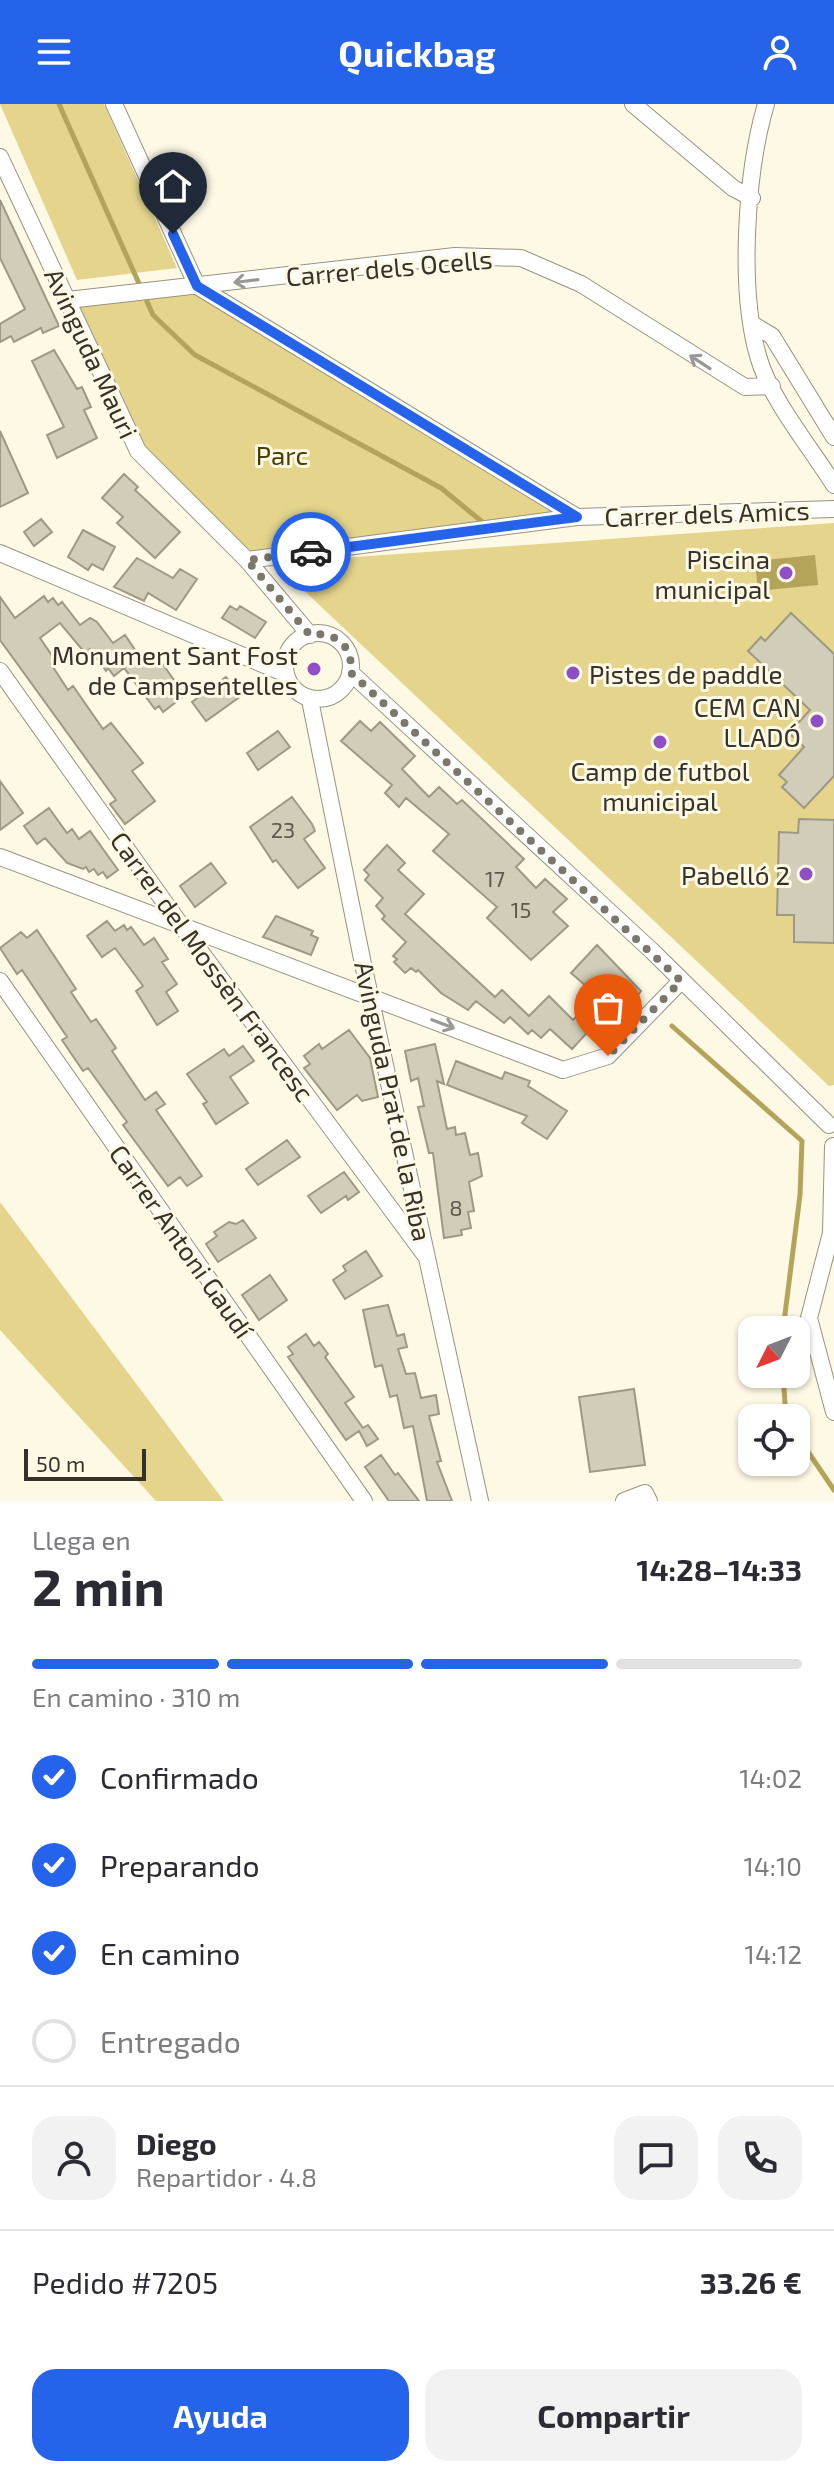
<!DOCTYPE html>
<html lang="es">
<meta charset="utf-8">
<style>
body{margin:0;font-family:"Exo 2",sans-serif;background:#f2f2f3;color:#2b2b33;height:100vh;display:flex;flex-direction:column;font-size:30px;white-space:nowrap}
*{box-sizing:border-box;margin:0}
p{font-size:26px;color:#7c7c81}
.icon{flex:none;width:44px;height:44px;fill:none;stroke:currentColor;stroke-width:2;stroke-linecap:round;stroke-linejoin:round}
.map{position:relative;height:1397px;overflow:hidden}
.panel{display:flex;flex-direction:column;background:#fff;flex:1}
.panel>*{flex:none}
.needle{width:52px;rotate:228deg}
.tools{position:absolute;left:738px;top:1212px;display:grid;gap:16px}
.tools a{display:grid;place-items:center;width:72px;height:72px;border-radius:16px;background:#fff;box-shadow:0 2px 6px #0004;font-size:40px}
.scale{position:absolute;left:24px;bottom:20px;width:122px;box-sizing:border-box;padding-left:8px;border:4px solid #34322a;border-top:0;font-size:22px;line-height:28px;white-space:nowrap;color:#34322a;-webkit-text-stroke:6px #fef9e4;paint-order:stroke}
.pin{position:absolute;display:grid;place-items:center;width:68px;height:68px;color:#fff;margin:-82px -34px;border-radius:50% 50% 50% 0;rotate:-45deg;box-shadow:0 0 8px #0007}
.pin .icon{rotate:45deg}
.courier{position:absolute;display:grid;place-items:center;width:80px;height:80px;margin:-40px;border:6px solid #2563eb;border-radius:50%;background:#fff;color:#222;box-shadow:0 2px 10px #0007}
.summary em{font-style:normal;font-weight:700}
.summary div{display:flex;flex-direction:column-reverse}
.summary{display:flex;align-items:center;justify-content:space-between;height:136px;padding:0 32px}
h1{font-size:52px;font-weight:700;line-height:60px}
.bar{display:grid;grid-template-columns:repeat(4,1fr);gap:12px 8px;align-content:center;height:96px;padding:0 32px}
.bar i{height:10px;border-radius:6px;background:#e1e1e2}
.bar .current{background:#2563eb}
.bar p{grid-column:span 4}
.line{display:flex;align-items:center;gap:20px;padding:0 32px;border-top:2px solid #e1e1e2}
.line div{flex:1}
.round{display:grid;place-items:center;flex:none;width:84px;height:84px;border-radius:24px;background:#f2f2f3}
ol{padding:0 32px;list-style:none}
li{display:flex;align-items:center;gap:24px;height:88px}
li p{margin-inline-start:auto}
li .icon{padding:8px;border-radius:50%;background:#2563eb;color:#fff;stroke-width:4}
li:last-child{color:#7c7c81}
li i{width:44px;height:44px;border:4px solid #e1e1e2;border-radius:50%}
.cta{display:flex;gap:16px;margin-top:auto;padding:16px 32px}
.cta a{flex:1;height:92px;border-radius:24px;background:#2563eb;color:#fff;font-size:32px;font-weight:700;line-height:92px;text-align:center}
.cta a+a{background:#f2f2f3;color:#2b2b33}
header{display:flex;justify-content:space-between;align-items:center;height:104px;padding:0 32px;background:#2563eb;color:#fff;font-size:36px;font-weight:700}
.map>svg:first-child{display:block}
.green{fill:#e4d48c}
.water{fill:#b4a45a}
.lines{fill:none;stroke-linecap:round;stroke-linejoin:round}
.stream{stroke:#b4a45a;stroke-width:5}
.building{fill:#d2cdb9;stroke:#9d9985;stroke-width:2}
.minor-casing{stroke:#979380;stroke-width:18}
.minor{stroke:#fff;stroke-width:16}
.oneway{stroke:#9a9894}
.done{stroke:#7b786b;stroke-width:8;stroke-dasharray:0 14.4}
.route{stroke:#2563eb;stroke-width:10}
.poi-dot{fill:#8f4ec3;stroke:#fef9e4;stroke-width:3}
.labels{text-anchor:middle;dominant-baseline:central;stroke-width:6;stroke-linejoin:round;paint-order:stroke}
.number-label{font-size:22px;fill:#5c594e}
.street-label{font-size:26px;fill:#34322a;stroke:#fef9e4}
.park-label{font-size:26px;fill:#493d00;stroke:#fef9e4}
.poi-label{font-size:26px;fill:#34322a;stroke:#fef9e4;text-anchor:end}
</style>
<header><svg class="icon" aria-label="menu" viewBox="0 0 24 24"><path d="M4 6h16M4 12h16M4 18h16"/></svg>Quickbag<svg class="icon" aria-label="person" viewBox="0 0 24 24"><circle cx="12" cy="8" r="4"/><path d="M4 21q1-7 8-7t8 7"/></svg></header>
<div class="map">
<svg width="834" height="1397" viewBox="0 0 834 1397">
<rect width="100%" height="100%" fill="#fef9e4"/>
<path class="green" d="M0 0H104L177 164 77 176Z
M197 182 577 413 247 456 138 347 68 196Z
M834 419V981L829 982 295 478 300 457Z
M0 1098 224 1397H156L0 1226Z"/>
<path class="water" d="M815 451 818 481 758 487 755 457Z"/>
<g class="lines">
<path class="stream" d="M59 0 153 211 195 251 441 384 486 421
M672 922 802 1037 800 1091 783 1226
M783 1270 786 1314
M796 1330 834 1386"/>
</g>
<path class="building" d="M0 96 59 222 43 229 41 224 14 238 11 232 0 238V220L25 205 0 154Z
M54 246 77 285 82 283 91 303 84 306 97 334 57 354 47 331 64 323 32 257Z
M0 327 28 389 0 403Z
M124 370 138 383 135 386 180 428 155 454 117 419 123 413 102 394Z
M41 415 52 428 34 442 24 428Z
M83 426 115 443 103 466 92 460 88 466 68 453Z
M137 454 173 474 180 465 197 475 176 506 148 489 144 497 114 483Z
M44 492 48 498 53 494 58 501 62 498 80 521 90 514 97 518 113 539 125 531 144 559 156 551 185 591 163 608 159 602 155 605 124 564 114 572 108 564 106 567 90 545 85 549 60 519 40 534 55 556 51 560 68 586 73 582 103 625 111 619 143 659 132 667 155 697 125 720 110 700 116 696 0 536V493L15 514Z
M230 502 237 506 240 502 266 518 255 534 222 514Z
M791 509 834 550V672L804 704 782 683 787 678 779 671 804 643 789 629 810 606 748 547 761 533 765 537Z
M226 573 241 592 206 617 192 598Z
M360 617 371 627 380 618 415 652 402 665 429 693 439 683 457 700 462 696 524 755 516 763 536 784 545 775 567 795 553 808 568 822 531 856 487 814 497 803 433 747 449 730 406 694 399 703 385 689 392 681 341 637Z
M278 627 290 643 258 666 247 649Z
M0 677 23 709 0 726Z
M292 693 312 720 315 727 304 735 325 764 298 784 276 756 273 758 250 723Z
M49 704 67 729 72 725 79 735 90 727 118 766 107 774 103 768 98 771 94 765 89 768 86 763 83 765 67 759 45 734 37 740 24 722Z
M799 715 834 716V839L794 838V811H777L779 728 798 729Z
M387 741 405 759 398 766 424 790 405 810 495 893 502 886 529 912 549 892 573 916 596 891 571 869 597 841 641 887 620 914 609 905 572 945 550 925 541 934 532 926 528 930 510 913 504 919 476 897 468 906 441 889 418 866 416 868 411 864 405 869 394 858 397 855 393 852 406 838 382 815 385 812 376 802 383 794 365 776 369 771 364 766Z
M211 759 226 779 195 803 180 782Z
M276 812 313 827 311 831 318 834 311 851 263 833Z
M107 817 115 827 124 821 127 826 131 823 144 841 154 834 168 855 162 858 177 880 166 888 178 907 157 921 136 887 143 882 115 844 102 853 87 832Z
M37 826 76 885 71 888 91 918 96 915 116 944 112 947 145 996 156 988 165 1000 156 1006 202 1072 187 1082 180 1073 168 1082 123 1021 127 1018 88 964 83 967 62 936 67 933 22 866 17 870 0 844 21 828 27 834Z
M349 926 370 954 378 993 362 997 357 991 337 1006 304 964 310 960 304 952 319 940 322 945Z
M435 940 444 980 437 977 447 1025 455 1023 456 1031 465 1029 470 1051 478 1049 482 1072 469 1078 474 1107 468 1108 471 1124 461 1126 462 1131 444 1134 433 1049H429L418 1003 424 1002 418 974 411 977 405 947Z
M243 942 254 957 230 973 248 999 216 1020 203 1000 207 998 187 970 224 945 229 952Z
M456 957 502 975 505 968 530 977 528 982 567 1007 547 1035 522 1019 527 1012 447 981Z
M287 1036 300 1053 258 1081 246 1065Z
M344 1068 359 1088 348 1096 346 1092 321 1109 308 1092Z
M243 1116 256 1134 218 1158 206 1140 217 1132 214 1128 229 1118 236 1120Z
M366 1147 382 1172 345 1195 333 1176 346 1167 343 1162Z
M270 1171 287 1196 259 1216 242 1191Z
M388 1201 397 1232 404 1230 407 1243 398 1245 406 1270 415 1269 421 1294 436 1291 439 1310 429 1312 441 1357 437 1358 452 1397H427L413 1322 404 1324 397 1291 390 1293 382 1261 375 1263 363 1206Z
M306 1230 314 1242 319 1238 328 1250 325 1253 354 1293 345 1299 363 1324 368 1321 378 1335 367 1342 359 1327 346 1336 288 1253 293 1250 288 1243Z
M634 1285 645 1361 590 1368 579 1293Z
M381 1351 395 1371 398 1369 419 1397H389L365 1363Z"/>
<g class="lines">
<defs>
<path id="minor" d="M114 0 197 182 577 413
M633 0 733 84 752 94
M766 0C746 68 738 187 759 255 771 296 811 344 834 381
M0 53 138 347 247 456 310 531
M68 196 455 152 521 154 581 180 745 283 772 282
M752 220 772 232 834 333
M0 449 286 570
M247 456 577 413 834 405
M285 562a33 33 0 1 1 66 0a33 33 0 1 1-66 0Z
M0 567 180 820 425 1151
M350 568 652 847 829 1021
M310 596 363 860 480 1397
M0 753 563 966 608 952 681 877
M0 877 364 1397
M833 1042 831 1129 809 1214 834 1308
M624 1397 645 1389 649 1397"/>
</defs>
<use href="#minor" class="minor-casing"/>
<use href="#minor" class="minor"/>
</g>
<defs><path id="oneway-shaft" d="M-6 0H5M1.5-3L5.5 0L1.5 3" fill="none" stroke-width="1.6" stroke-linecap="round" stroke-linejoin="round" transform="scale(2)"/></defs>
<g class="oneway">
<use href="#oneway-shaft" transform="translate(246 177) rotate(173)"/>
<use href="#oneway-shaft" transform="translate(700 258) rotate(-147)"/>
<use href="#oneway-shaft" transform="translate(443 920) rotate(21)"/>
</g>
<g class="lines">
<path class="done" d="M311 448 247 456 310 531C334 526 355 543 350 568L681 877 608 952"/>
<path class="route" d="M173 130 197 182 577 413 311 448"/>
</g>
<g class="poi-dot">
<circle cx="786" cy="469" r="8"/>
<circle cx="314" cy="565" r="8"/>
<circle cx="573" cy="569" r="8"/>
<circle cx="817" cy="617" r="8"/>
<circle cx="660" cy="638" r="8"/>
<circle cx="806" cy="770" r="8"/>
</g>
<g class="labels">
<g class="number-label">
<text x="283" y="725">23</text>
<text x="495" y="774">17</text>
<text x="521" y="805">15</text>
<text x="456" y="1103">8</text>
</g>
<g class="street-label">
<text transform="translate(389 163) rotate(-5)">Carrer dels Ocells</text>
<text transform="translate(92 249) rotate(65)">Avinguda Mauri</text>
<text transform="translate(707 409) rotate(-2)">Carrer dels Amics</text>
<text transform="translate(213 862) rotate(54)">Carrer del Mossèn Francesc</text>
<text transform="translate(394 997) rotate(78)">Avinguda Prat de la Riba</text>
<text transform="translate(182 1137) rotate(55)">Carrer Antoni Gaudí</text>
</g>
<g class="park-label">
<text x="282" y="350">Parc</text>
</g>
<g class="poi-label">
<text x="770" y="454">Piscina<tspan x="770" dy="30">municipal</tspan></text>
<text x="298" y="550">Monument Sant Fost<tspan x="298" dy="30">de Campsentelles</tspan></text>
<text x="589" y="569" text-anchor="start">Pistes de paddle</text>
<text x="801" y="602">CEM CAN<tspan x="801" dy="30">LLADÓ</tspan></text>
<text x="660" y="666" text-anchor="middle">Camp de futbol<tspan x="660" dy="30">municipal</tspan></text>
<text x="790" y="770">Pabelló 2</text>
</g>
</g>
</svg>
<div class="tools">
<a><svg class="needle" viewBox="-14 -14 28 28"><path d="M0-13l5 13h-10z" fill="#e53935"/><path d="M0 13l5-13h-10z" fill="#7c7c81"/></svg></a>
<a><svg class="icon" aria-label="locate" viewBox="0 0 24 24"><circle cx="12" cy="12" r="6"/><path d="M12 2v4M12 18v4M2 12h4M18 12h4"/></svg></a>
</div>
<div class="scale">50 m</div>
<div class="pin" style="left:608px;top:952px;background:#ea580c"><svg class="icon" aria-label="bag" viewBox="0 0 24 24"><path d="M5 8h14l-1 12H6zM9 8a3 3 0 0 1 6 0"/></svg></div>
<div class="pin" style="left:173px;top:130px;background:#1f2937"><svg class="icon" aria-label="home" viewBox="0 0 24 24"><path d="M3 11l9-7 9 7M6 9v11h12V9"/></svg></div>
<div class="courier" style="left:311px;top:448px"><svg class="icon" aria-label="car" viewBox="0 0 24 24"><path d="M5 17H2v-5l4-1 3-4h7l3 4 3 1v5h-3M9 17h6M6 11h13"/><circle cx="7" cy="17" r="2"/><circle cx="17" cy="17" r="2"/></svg></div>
</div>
<section class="panel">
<div class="summary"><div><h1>2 min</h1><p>Llega en</p></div><em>14:28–14:33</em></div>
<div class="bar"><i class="current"></i><i class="current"></i><i class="current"></i><i></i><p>En camino · 310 m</p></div>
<ol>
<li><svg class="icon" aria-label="check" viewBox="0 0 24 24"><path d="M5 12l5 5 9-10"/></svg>Confirmado<p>14:02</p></li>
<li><svg class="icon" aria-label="check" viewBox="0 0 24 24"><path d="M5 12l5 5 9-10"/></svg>Preparando<p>14:10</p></li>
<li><svg class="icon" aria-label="check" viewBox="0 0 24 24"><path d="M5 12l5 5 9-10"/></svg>En camino<p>14:12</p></li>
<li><i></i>Entregado</li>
</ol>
<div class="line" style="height:144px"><a class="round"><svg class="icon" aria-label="person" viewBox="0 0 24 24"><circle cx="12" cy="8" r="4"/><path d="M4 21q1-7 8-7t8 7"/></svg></a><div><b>Diego</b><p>Repartidor · 4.8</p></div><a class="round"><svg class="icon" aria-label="chat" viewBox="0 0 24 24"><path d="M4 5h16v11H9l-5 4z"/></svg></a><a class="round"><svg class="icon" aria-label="phone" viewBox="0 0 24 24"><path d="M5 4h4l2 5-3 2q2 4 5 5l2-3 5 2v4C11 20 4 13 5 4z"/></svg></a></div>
<div class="line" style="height:104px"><div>Pedido #7205</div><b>33.26 €</b></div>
<div class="cta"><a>Ayuda</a><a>Compartir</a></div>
</section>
